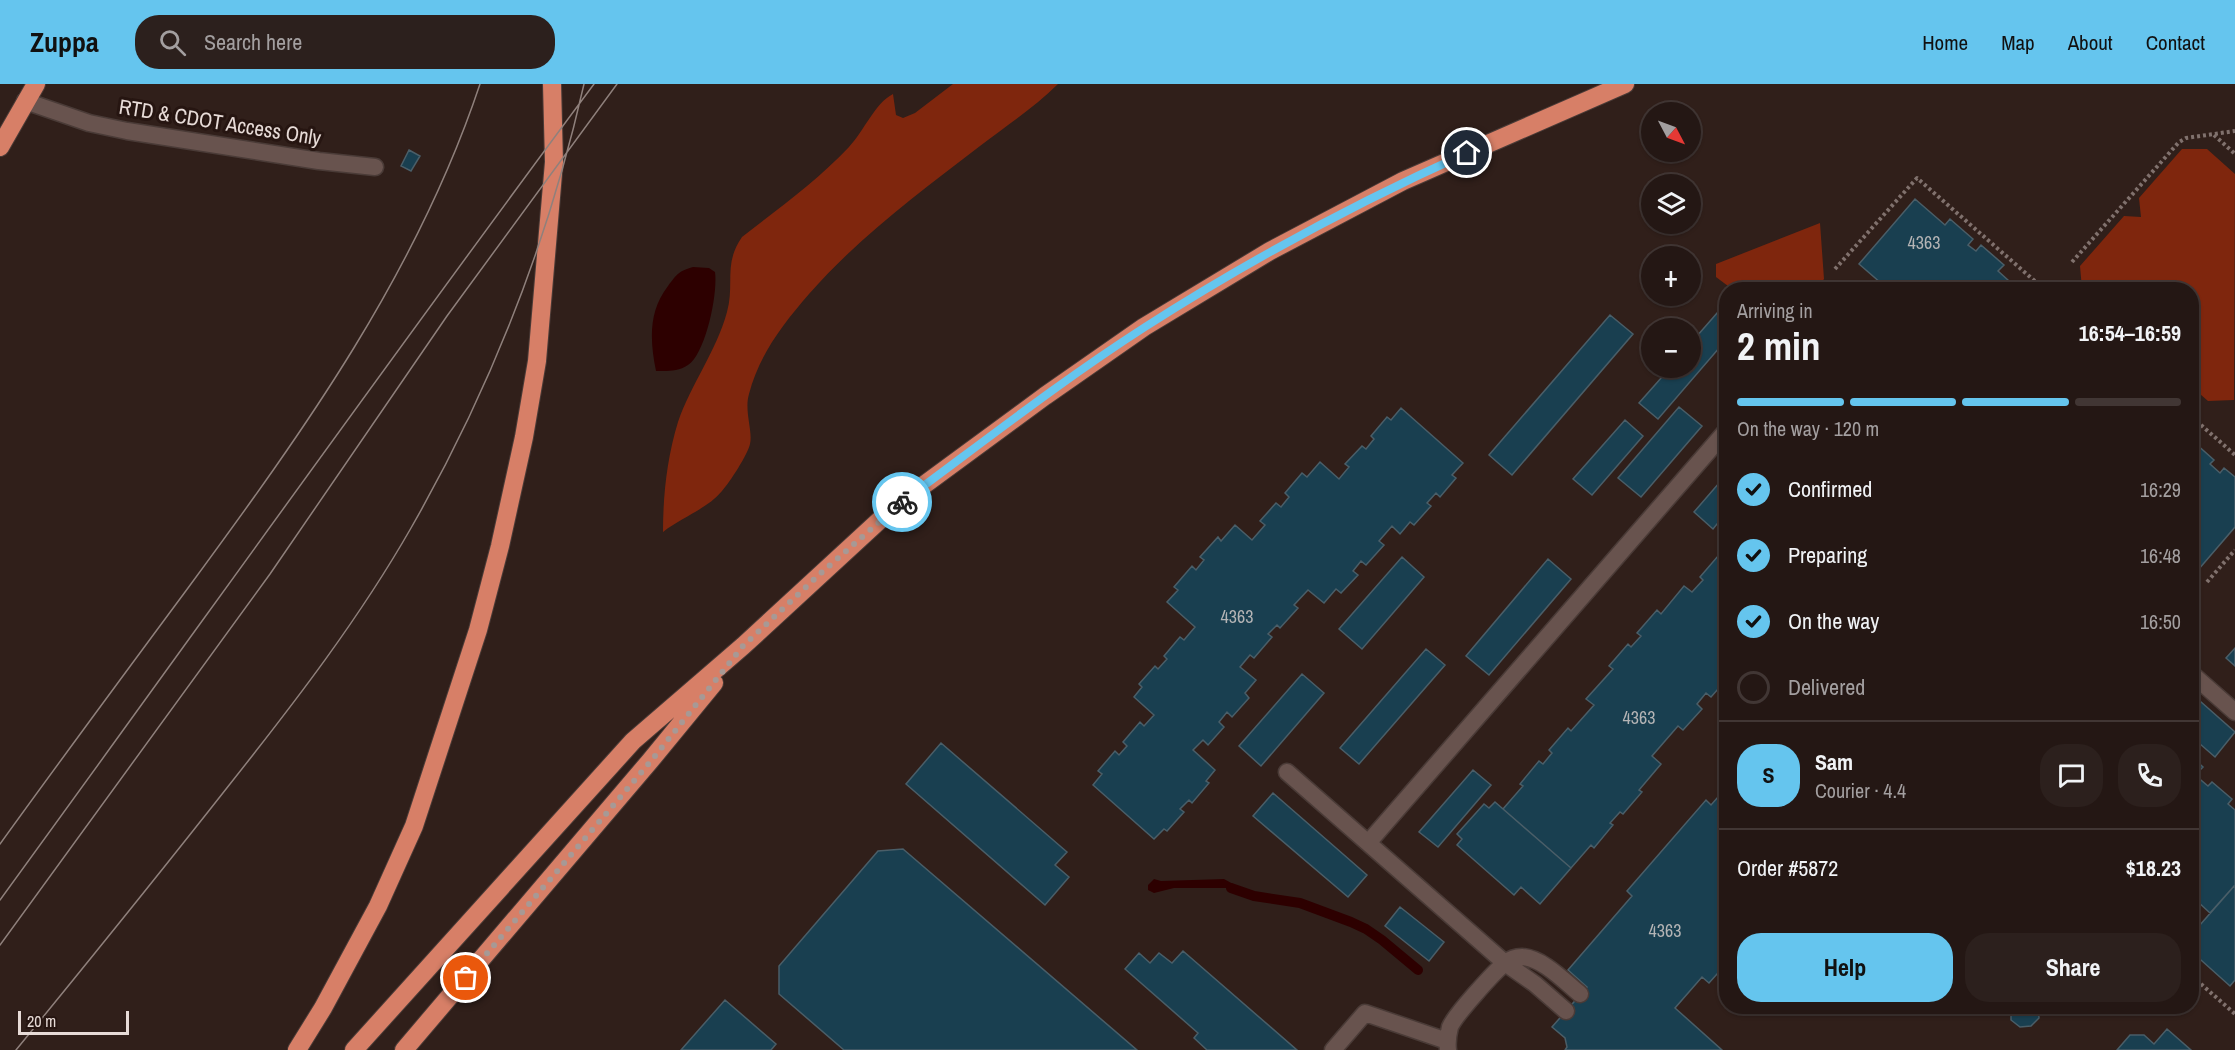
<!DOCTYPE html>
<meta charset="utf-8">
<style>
body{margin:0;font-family:"Archivo Narrow",sans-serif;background:#2c201d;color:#f1f3f6;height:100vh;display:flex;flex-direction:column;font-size:22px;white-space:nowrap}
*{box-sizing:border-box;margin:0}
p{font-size:20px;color:#a39fa0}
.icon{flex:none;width:33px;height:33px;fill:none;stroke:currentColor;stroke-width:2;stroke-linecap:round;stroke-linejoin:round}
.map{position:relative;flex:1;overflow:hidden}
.side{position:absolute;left:1719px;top:198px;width:480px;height:732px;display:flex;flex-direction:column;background:#241714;border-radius:24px;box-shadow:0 2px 4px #0004,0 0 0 2px #413634}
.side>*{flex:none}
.needle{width:39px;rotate:131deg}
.controls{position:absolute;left:1641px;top:18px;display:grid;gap:12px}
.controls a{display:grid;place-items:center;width:60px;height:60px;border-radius:50%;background:#241714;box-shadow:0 2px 4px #0004,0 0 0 2px #413634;font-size:30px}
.scale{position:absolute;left:18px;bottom:15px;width:111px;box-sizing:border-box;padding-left:6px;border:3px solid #e7dbd7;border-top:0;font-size:16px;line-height:21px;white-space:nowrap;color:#e7dbd7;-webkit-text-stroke:4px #261511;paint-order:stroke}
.pin{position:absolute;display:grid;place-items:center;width:51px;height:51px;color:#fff;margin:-26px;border:3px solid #fff;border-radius:50%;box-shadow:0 2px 6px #0007}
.courier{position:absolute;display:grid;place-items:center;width:60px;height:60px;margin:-30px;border:4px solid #65c5ee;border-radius:50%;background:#fff;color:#222;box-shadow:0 2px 8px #0007}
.summary em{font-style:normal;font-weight:700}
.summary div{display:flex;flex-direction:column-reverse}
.summary{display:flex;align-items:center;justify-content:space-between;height:102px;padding:0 18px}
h1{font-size:39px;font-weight:700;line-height:45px}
.bar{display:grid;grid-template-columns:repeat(4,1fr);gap:9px 6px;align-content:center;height:72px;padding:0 18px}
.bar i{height:8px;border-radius:4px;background:#413634}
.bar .on{background:#65c5ee}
.bar p{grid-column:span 4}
.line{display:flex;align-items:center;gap:15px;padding:0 18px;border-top:2px solid #413634}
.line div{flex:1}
.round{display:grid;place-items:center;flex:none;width:63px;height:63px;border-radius:24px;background:#2c201d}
ol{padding:0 18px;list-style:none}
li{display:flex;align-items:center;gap:18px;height:66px}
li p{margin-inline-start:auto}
li .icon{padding:6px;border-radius:50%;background:#65c5ee;color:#111;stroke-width:4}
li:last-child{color:#a39fa0}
li i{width:33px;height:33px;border:3px solid #413634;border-radius:50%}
.action{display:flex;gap:12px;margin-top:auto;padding:12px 18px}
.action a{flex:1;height:69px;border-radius:24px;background:#65c5ee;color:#111;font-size:24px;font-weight:700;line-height:69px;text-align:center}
.action a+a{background:#2c201d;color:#f1f3f6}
header{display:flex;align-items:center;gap:36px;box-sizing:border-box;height:84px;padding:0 30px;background:#65c5ee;color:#111}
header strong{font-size:28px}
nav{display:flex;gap:33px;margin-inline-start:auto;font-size:21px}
.search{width:420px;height:54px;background:#2c201d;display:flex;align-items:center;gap:15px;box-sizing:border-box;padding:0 21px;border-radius:24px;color:#a39fa0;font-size:22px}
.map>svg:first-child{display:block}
.green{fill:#7f260d}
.water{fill:#2d0000}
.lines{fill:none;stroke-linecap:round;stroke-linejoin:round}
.stream{stroke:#2d0000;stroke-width:10}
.building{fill:#193f50;stroke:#4a5e68;stroke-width:1.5}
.lane-casing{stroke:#4a3b37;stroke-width:19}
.highway-casing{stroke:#4a3b37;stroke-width:20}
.path{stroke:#80716d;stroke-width:4;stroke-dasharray:3 3;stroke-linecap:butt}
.lane{stroke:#68534e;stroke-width:16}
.highway{stroke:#d77f67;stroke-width:18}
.tram{stroke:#8f807c;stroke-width:1.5}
.done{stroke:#a79995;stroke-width:6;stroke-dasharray:0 10.8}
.route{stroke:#65c5ee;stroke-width:8}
.labels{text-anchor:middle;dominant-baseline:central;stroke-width:6;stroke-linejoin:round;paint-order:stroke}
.number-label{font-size:18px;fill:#b4b4b5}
.street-label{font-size:21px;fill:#e7dbd7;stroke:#261511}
</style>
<header>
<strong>Zuppa</strong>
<div class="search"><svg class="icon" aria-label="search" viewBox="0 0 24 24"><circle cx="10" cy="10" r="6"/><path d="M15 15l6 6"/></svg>Search here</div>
<nav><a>Home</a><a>Map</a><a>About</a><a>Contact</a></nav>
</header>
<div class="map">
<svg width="2235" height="966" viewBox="0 0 2235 966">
<rect width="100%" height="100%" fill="#301f1a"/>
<path class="green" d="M953 0H1058C1035 23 1006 42 980 62 920 108 859 153 809 210 783 240 759 271 749 310 744 327 753 347 750 360 748 370 730 398 722 407 707 425 682 433 663 448 663 411 667 374 678 338 691 300 716 268 727 228 735 200 723 180 742 153 779 124 817 97 849 63 864 47 875 19 893 10L896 31 903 34 915 29Z
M2182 65H2207L2235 90 2234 316 2208 317 2192 303V206L2082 205 2080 182 2124 132 2141 133 2139 114Z
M1820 139 1824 195 1816 205H1732L1716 193V180Z"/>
<path class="water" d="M693 183 709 184 715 188C718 209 706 269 688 281 678 288 667 287 656 287 650 257 648 228 668 202 677 190 679 187 693 183Z
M1154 795 1161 797 1224 795 1235 801 1231 804H1174L1154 809 1148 806V801Z"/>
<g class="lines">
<path class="stream" d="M1231 804 1254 812 1300 819 1351 838 1366 845 1382 856 1418 886"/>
</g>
<path class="building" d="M409 66 420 72 411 87 401 82Z
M1915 115 1945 141 1950 135 1973 155 1968 161 1976 167 1981 161 2004 181 1998 187 2019 206H1889L1859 180Z
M1725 220 1726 256 1658 335 1639 319 1670 284H1690V260Z
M1610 231 1633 250 1512 391 1489 371Z
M1679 323 1702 342 1641 413 1618 394Z
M1401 324 1463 379 1452 391 1456 394 1440 413 1436 409 1427 419 1431 422 1414 441 1410 438 1400 450 1392 442 1379 457 1384 461 1366 481 1361 477 1353 487 1358 491 1341 509 1336 505 1324 519 1308 506 1294 521 1298 524 1280 544 1277 541 1268 550 1272 553 1254 574 1250 571 1240 583 1256 596 1245 609 1249 614 1232 633 1227 628 1219 638 1224 643 1208 661 1203 656 1193 666 1215 686 1206 697 1209 699 1192 719 1189 716 1180 725 1184 728 1167 747 1164 745 1154 755 1093 701 1102 690 1098 687 1115 667 1119 671 1127 662 1123 658 1140 638 1144 642 1154 631 1134 613 1142 603 1139 600 1155 582 1158 585 1167 575 1164 572 1180 553 1184 556 1195 543 1167 518 1178 506 1174 503 1192 482 1196 486 1204 476 1200 473 1218 453 1221 457 1235 441 1252 456 1265 441 1260 437 1276 419 1281 423 1289 413 1285 409 1302 389 1307 393 1320 378 1339 395 1349 383 1345 380 1362 362 1366 365 1374 355 1371 352 1387 333 1391 336Z
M1625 336 1643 352 1592 411 1573 395Z
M2195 359 2214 376 2210 380 2220 389 2224 384 2235 393V443L2192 493V363Z
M1726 391V429L1713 445 1694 428Z
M1726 469V596L1711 613 1706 609 1697 620 1702 625 1683 646 1678 642 1652 672 1661 680 1639 706 1642 708 1623 730 1620 728 1610 739 1613 741 1594 764 1591 761 1571 784 1503 725 1523 702 1520 700 1539 677 1543 680 1552 669 1549 666 1568 644 1571 647 1594 621 1586 615 1613 585 1609 582 1628 560 1631 563 1641 552 1637 549 1657 526 1661 530 1684 502 1692 508 1703 496 1700 493 1718 472 1721 475Z
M1402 473 1424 493 1362 565 1339 545Z
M1548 475 1571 495 1489 591 1466 572Z
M2235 564V582L2226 574Z
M1426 565 1445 581 1359 680 1340 664Z
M1302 590 1324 609 1261 682 1239 662Z
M2192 610 2235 648 2215 673 2192 653Z
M941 659 1067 768 1055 781 1069 793 1045 821 906 700Z
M2192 673 2203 683 2195 691 2208 702 2212 698 2232 715 2228 720 2235 726V801L2210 829 2197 817 2192 821Z
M1473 686 1491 701 1438 763 1419 748Z
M1726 704V880L1709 899 1702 893 1675 924 1722 966H1565L1567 963 1565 954 1552 943 1587 903 1568 886 1632 812 1627 807 1706 716 1711 721Z
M1273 709 1367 791 1348 813 1253 732Z
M1495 718 1571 784 1540 820 1521 803 1514 811 1457 761 1462 755 1457 750 1484 720 1489 724Z
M903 765 1137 966H844L779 910V882L878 767Z
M2235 801V896L2230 902 2192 868V850Z
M1400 823 1444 858 1429 877 1385 842Z
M1183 867 1297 966H1207L1194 954 1198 949 1125 885 1139 869 1150 879 1159 869 1172 879Z
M725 916 776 960 771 966H681Z
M2011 922H2038L2039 934 2031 942 2020 943 2011 936Z
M2167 945 2191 966H2117L2130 951H2144L2154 960Z"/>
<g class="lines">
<defs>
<path id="lane" d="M25 17 89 39 127 47 319 77 375 83
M2192 590 2235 628
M1287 688 1505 879 1535 900 1566 927
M1368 759 1726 347
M1333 966 1365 929 1447 957
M1448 966C1447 958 1448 951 1450 943 1455 931 1494 888 1505 879 1510 875 1516 873 1522 873 1543 874 1565 898 1580 910"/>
<path id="highway" d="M0 63 36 0
M297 966 323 924 378 822 414 742 478 546 500 462 524 353 537 277 554 78 552 0
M354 966 633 657 743 562 894 423 1045 312 1144 243 1270 167 1403 97 1625 0
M404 966 650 677 714 599"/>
</defs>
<use href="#lane" class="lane-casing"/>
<use href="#highway" class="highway-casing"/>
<path class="path" d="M2214 51 2235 70
M2072 178 2179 58 2186 54 2235 47
M1835 185 1917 94 2045 206
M2192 333 2235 371
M2207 498 2235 466
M2192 892 2235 930"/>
<use href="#lane" class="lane"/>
<use href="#highway" class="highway"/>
<path class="tram" d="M0 760C62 674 125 589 188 504 305 345 417 189 480 0
M0 816C198 544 393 270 594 0
M0 861 270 490 447 232 617 0
M16 966C88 878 160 789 230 700 295 618 359 535 411 444 490 306 549 155 584 0"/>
</g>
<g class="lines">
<path class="done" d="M466 894 651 677 743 562 821 489 902 418"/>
<path class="route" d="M902 418C982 359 1061 297 1145 243 1248 177 1356 119 1467 69"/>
</g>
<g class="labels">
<g class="number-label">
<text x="1924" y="158">4363</text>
<text x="1237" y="532">4363</text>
<text x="1639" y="633">4363</text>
<text x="1665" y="846">4363</text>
</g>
<g class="street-label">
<text transform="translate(220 38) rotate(9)">RTD &amp; CDOT Access Only</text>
</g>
</g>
</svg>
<div class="controls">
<a><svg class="needle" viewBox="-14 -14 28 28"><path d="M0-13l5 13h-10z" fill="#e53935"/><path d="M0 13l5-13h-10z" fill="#a39fa0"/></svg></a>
<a><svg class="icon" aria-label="layers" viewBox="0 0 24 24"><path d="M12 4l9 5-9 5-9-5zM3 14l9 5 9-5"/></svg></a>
<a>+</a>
<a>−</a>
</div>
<div class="scale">20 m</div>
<div class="pin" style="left:466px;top:894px;background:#ea580c"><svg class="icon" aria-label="bag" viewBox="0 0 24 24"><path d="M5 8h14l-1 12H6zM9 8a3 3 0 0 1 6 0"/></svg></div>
<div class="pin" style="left:1467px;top:69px;background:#1f2937"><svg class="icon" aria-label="home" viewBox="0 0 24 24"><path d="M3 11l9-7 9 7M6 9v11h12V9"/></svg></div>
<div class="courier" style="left:902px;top:418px"><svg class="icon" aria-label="bike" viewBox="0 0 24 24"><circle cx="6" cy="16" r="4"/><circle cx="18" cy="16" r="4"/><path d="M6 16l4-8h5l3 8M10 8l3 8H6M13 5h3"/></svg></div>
<section class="side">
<div class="summary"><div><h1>2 min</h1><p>Arriving in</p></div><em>16:54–16:59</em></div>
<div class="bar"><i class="on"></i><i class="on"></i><i class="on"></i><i></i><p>On the way · 120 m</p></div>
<ol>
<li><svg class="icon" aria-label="check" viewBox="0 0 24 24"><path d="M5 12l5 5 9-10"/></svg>Confirmed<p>16:29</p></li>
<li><svg class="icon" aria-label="check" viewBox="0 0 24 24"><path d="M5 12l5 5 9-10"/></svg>Preparing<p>16:48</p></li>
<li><svg class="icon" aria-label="check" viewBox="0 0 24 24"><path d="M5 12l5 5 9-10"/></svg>On the way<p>16:50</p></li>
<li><i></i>Delivered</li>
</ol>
<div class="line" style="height:108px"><b class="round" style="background:#65c5ee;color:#111">S</b><div><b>Sam</b><p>Courier · 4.4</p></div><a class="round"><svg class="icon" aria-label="chat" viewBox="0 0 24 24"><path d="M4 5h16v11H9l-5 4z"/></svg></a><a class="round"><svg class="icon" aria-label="phone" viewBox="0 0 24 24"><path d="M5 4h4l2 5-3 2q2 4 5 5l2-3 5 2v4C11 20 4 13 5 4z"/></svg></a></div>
<div class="line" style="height:78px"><div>Order #5872</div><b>$18.23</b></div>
<div class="action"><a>Help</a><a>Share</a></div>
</section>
</div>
